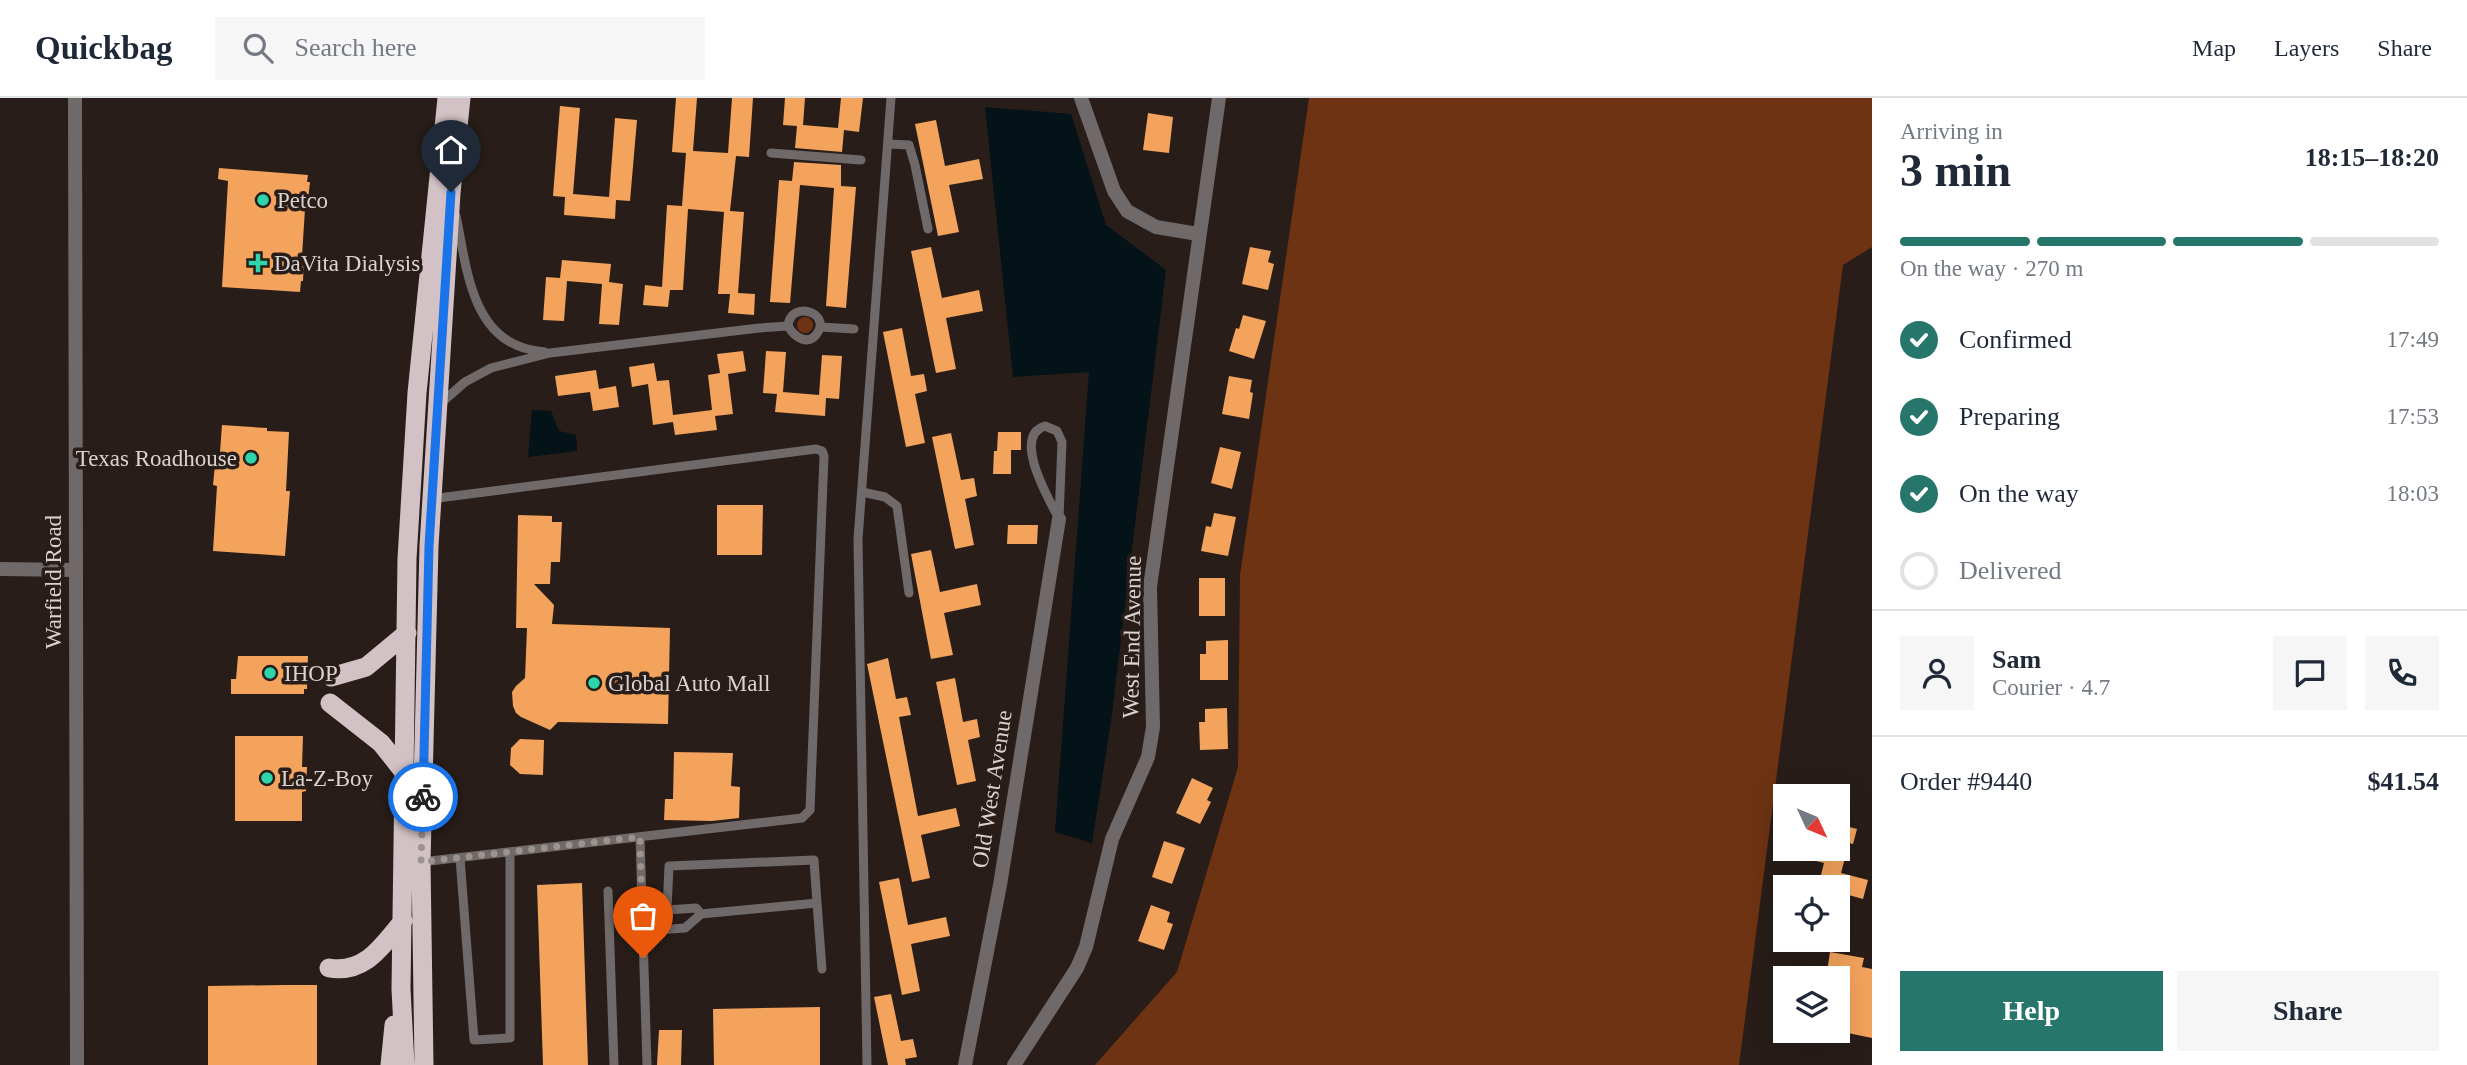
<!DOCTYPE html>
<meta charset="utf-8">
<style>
body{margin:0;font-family:Georgia,serif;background:#f6f6f7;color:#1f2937;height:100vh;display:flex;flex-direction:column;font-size:26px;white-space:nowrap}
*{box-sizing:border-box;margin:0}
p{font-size:23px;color:#747a83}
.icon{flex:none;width:38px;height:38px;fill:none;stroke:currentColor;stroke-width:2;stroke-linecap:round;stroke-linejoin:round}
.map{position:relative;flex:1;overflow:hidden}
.sheet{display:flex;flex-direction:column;background:#fff;width:595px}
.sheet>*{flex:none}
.needle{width:46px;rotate:134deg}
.buttons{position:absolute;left:1773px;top:686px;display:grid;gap:14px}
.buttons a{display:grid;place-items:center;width:77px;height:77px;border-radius:0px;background:#fff;box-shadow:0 7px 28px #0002;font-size:35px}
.pin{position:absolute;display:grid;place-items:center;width:60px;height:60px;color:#fff;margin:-72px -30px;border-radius:50% 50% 50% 0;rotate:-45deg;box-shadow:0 0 7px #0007}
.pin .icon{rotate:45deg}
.courier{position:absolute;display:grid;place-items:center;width:70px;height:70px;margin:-35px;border:5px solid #1a73e8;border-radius:50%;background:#fff;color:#222;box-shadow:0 2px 9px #0007}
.overview em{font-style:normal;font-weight:800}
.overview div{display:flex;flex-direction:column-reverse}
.overview{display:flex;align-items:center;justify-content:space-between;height:119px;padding:0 28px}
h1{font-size:46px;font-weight:800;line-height:52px}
.bar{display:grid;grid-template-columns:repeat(4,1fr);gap:10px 7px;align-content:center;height:84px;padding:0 28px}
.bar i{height:9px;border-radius:5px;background:#e0e1e3}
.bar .on{background:#26766b}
.bar p{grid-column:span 4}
.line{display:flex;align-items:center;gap:18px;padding:0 28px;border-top:2px solid #e0e1e3}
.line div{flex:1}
.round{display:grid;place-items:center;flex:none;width:74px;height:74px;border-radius:0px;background:#f6f6f7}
ol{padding:0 28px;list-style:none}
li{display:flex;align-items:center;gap:21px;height:77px}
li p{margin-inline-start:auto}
li .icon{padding:7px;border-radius:50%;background:#26766b;color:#fff;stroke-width:4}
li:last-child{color:#747a83}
li i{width:38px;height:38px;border:4px solid #e0e1e3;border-radius:50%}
.cta{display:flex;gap:14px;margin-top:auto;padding:14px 28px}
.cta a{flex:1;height:80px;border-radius:0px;background:#26766b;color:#fff;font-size:28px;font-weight:800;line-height:80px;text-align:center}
.cta a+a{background:#f6f6f7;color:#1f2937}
header{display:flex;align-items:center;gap:42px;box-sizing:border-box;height:98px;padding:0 35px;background:#fff;border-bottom:2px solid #e0e1e3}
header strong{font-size:33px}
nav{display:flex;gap:38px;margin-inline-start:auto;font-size:24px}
.search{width:490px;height:63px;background:#f6f6f7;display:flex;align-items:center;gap:18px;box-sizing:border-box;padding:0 24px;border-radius:0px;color:#747a83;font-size:26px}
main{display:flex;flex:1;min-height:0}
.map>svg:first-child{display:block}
.green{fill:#6d3313}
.water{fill:#031317}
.building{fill:#f3a35c}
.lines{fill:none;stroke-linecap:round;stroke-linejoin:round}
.service{stroke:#70696a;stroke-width:9}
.minor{stroke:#70696a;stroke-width:14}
.tertiary{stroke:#70696a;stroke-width:14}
.trunk{stroke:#d2c2c5;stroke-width:19}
.done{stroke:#9c938f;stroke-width:7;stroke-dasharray:0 12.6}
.route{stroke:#1a73e8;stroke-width:9}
.poi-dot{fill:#2ed4aa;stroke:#281d18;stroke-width:2.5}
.labels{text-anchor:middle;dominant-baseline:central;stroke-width:7;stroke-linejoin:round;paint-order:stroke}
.poi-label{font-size:23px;fill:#dbd3cf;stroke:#281d18;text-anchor:start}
.street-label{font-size:23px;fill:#dbd3cf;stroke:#281d18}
</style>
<header>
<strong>Quickbag</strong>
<div class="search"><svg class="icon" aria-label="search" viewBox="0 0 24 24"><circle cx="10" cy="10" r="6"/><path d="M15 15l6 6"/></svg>Search here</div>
<nav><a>Map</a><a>Layers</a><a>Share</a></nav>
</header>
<main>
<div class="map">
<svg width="1872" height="967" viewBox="0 0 1872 967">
<rect width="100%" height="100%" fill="#281d18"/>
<path class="green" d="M1309 0H1872V149L1843 167 1739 967H1095L1177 874 1238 669 1240 477Z
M797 227a8 8 0 1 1 16 0a8 8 0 1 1-16 0Z"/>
<path class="water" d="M985 9 1071 16 1106 127 1166 172 1111 623 1092 745 1055 734 1089 274 1013 279Z
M532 312 551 313 559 333 576 337 577 353 528 359Z"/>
<path class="building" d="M676 0H697L693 53 728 55 732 0H753L749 59 736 58 730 113 744 114 738 195 755 196 754 217 728 215 730 196H718L724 114 688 111 683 192H670L668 209 643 207 645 187 662 189 667 107 682 108 686 55 672 54Z
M785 0H805L803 27 838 30 841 0H863L859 34 844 32 842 54 795 50 797 28 783 27Z
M560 8 580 10 573 96 609 99 615 20 637 22 630 103 616 102 615 121 564 117 565 99 553 98Z
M1148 15 1173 19 1169 55 1143 52Z
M936 22 945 68 979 61 983 81 949 87 959 134 938 138 915 26Z
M794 64 841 67V88L856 89 846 210 826 208 834 90 800 87 790 205 770 204 779 82 792 83Z
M219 70 308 77 307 84H310L307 111H305L302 158H304L303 183H301L300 194 222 189 228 83 218 81Z
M931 149 942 200 979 192 983 213 946 220 956 271 936 275 911 153Z
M1250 149 1271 153 1268 164 1274 166 1268 192 1242 186Z
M562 162 611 166 609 184 623 186 619 227 599 226 602 186 567 183 564 223 543 222 546 179 560 180Z
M1243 217 1266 223 1254 261 1229 253 1236 230 1239 231Z
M902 230 911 278 924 276 927 293 915 296 925 345 906 349 883 234Z
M743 253 746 273 728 276 733 316 715 318 717 332 675 337 673 324 653 327 648 286 632 289 629 269 654 265 657 283 669 282 673 317 712 312 708 277 720 275 717 256Z
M766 253 786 254 783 294 819 297 822 257 842 258 839 301 826 300 825 318 775 314 777 296 763 295Z
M596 272 599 291 616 288 619 309 593 313 590 294 558 298 555 278Z
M1229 278 1252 282 1250 294 1253 295 1249 321 1222 316Z
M222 327 267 330V333L289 334 286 393H290L285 458 213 453 217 388 213 387 215 367 219 368Z
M998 334H1021V352H1011V376H993L994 353H997Z
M951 335 961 382 974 380 977 398 965 401 974 447 955 451 932 339Z
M1220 349 1241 354 1232 391 1211 385Z
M717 407H763L762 457H717Z
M1214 415 1236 419 1228 458 1201 453 1206 428 1211 429Z
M518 417 552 418V424H562L560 464H551L550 486H534L554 507 552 526 670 530 668 626 558 624 550 632 521 619 516 615 513 608 512 594 516 588 525 580 527 530H516Z
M1008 427H1038L1037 446H1007Z
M931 452 940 494 977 486 981 507 944 515 953 557 931 561 911 456Z
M1199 480H1225V518H1199Z
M1228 542V582H1200V556H1206V543Z
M238 558H308L307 591H304V596H231V581H236Z
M888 560 896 601 907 599 911 617 899 619 918 718 956 710 960 728 921 737 930 780 912 784 867 566Z
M955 580 963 624 977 621 980 639 968 642 976 683 957 687 936 584Z
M1227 610 1228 651 1200 652 1199 624H1205V611Z
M235 638H303L302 669H307L306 693 302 694V723H235Z
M520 641 544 642 543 677 520 676 510 667 511 650Z
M674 654 733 655 731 688 740 689 739 720 712 723 664 722 665 701H673Z
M1192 680 1213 690 1207 702 1211 704 1200 726 1176 715Z
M1838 726 1857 731 1853 746 1849 745 1841 775 1868 782 1863 801 1838 794V789H1818L1824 765 1816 763 1819 751H1838Z
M1164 743 1185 750 1172 786 1152 779Z
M899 780 908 827 946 819 950 838 911 846 920 893 902 897 879 784Z
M582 785 588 967H543L537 787Z
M1151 807 1170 814 1167 824 1173 826 1164 852 1138 843Z
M1830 854 1864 860 1862 869 1872 871V940L1843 934 1850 892 1838 890V880H1829L1830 875 1827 874Z
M283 887H317V967H208V888Z
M891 896 901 943 913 941 917 959 905 961 906 967H888L874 899Z
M820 909V967H714L713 911Z
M659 932H682L681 967H657Z"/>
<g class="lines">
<path class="service" d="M888 46 909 47 915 67 928 131
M771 55 861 62
M456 118C466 164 470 234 524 250 531 252 538 253 545 254
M821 229 854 231
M441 305 465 284 491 270 550 255 759 230 788 228C795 240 809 249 818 234 830 215 791 201 788 228
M1045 328 1057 333 1062 344 1059 421C1050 403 1011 338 1045 328Z
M862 394 885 399 897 408 909 495
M640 739 647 967
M460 760 474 942 510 940V754
M421 764 802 720 810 712 824 358 822 353 816 351 431 401
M608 793 614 967
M701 816 696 810 667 812 669 768 814 762 817 805
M642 833 685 830 701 816 817 805 822 871
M867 967 858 441 891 0"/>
<path class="minor" d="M1081 0 1114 93 1127 113 1156 129 1198 136
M0 471 75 472
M965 967 1000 787 1059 421
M1014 967 1077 870 1086 849 1112 741 1148 659 1153 629 1150 489 1219 0"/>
<path class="tertiary" d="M75 0 77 967"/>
<path class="trunk" d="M331 579 366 569 407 535
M330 605 381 645 404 674
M329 870C365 876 382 848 403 823
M390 967 394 927
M405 967 401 891 407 461 417 295 447 0
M424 967 421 764 429 448 451 95 461 0"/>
</g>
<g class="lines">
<path class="done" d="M423 699 421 764 640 739 643 860"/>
<path class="route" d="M423 699 429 448 451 94"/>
</g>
<g class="poi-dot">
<circle cx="263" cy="102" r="7"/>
<path d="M254.5 154.5h7v7h7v7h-7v7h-7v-7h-7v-7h7z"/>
<circle cx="251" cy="360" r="7"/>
<circle cx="270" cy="575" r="7"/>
<circle cx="594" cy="585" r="7"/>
<circle cx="267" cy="680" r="7"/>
</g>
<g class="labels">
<g class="poi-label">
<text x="277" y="102">Petco</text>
<text x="274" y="165">DaVita Dialysis</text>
<text x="237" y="360" text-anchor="end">Texas Roadhouse</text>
<text x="284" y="575">IHOP</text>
<text x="608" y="585">Global Auto Mall</text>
<text x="281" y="680">La-Z-Boy</text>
</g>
<g class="street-label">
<text transform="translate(53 484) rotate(-90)">Warfield Road</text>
<text transform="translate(1132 539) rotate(-89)">West End Avenue</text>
<text transform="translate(992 691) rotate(-81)">Old West Avenue</text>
</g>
</g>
</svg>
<div class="buttons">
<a><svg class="needle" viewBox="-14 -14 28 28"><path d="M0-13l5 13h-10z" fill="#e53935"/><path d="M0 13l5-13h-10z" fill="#747a83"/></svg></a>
<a><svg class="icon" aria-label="locate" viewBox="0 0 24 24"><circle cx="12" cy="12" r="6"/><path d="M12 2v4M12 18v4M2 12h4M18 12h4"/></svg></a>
<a><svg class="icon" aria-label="layers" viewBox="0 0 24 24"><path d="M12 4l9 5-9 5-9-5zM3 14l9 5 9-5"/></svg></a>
</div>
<div class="pin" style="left:643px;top:860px;background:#ea580c"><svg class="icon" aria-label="bag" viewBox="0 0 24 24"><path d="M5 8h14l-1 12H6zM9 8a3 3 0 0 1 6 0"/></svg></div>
<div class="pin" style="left:451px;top:94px;background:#1f2937"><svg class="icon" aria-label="home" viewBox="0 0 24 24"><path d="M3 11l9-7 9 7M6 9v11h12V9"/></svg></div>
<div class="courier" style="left:423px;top:699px"><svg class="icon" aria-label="bike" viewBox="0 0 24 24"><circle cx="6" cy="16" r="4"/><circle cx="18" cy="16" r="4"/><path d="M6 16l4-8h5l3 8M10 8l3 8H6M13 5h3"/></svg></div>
</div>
<section class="sheet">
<div class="overview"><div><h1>3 min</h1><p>Arriving in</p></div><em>18:15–18:20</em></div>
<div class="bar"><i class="on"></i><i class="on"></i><i class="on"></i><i></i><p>On the way · 270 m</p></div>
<ol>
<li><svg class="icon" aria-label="check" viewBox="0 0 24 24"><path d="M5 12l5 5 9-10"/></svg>Confirmed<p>17:49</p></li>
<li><svg class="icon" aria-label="check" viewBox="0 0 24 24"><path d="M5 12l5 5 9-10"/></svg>Preparing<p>17:53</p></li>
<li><svg class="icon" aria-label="check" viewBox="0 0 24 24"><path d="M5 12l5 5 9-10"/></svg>On the way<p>18:03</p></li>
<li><i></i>Delivered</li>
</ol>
<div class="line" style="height:126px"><a class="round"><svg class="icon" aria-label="person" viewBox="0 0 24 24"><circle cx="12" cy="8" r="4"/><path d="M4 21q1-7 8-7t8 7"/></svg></a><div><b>Sam</b><p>Courier · 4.7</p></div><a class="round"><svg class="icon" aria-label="chat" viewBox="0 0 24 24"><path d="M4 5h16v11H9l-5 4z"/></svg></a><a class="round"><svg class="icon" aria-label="phone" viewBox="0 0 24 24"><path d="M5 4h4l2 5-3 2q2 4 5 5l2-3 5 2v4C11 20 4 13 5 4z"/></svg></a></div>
<div class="line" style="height:91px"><div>Order #9440</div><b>$41.54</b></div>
<div class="cta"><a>Help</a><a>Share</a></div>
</section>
</main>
